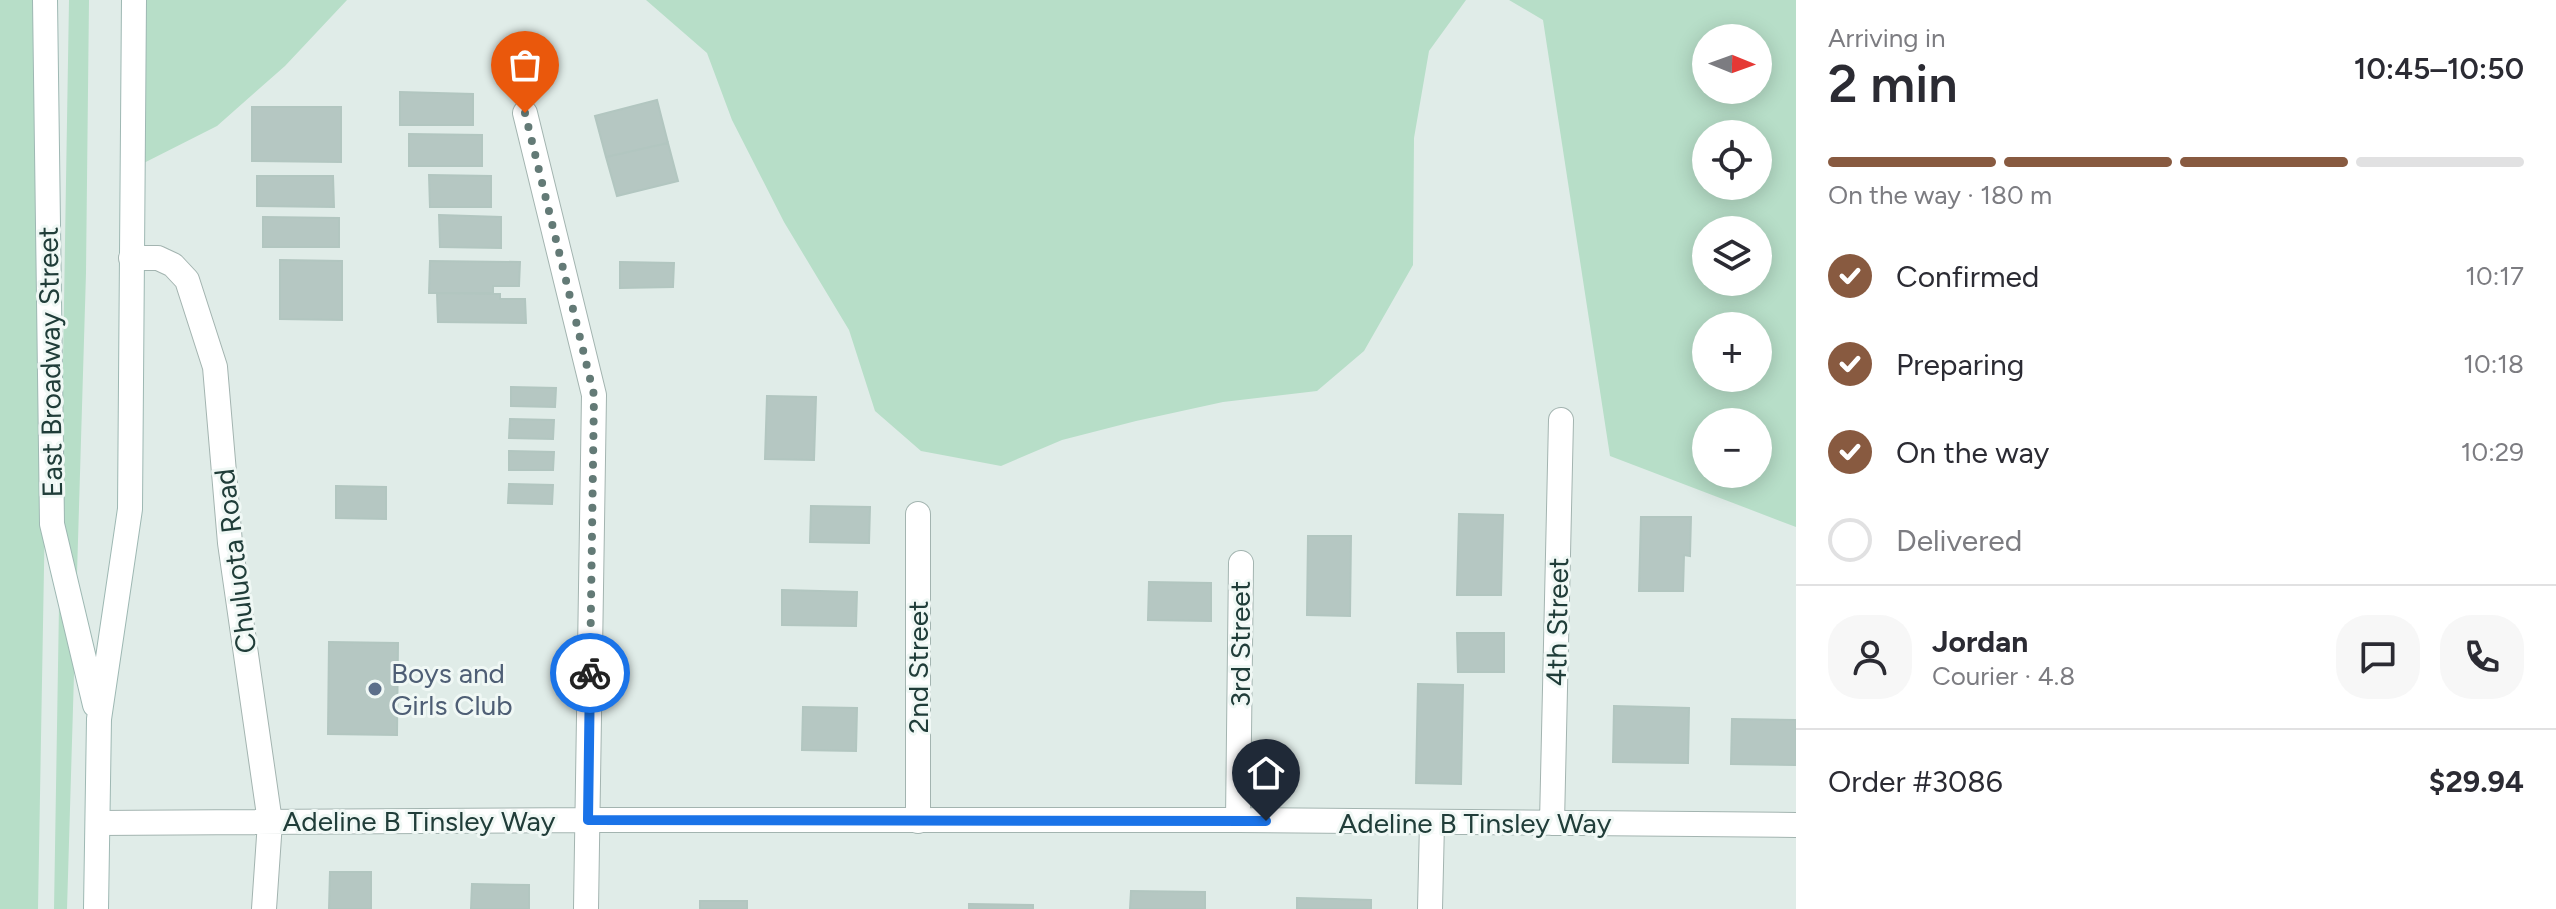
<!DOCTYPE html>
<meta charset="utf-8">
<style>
body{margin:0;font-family:Figtree,sans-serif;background:#f7f7f7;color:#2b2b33;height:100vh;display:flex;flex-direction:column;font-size:30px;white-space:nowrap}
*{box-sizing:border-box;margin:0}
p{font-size:26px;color:#7c7c81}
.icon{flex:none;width:44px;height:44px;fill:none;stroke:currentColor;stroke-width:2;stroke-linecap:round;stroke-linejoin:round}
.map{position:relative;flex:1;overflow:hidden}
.details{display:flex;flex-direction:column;background:#fff;width:760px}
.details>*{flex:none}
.needle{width:52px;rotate:91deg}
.tools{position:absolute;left:1692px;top:24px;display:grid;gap:16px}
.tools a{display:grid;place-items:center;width:80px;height:80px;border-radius:50%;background:#fff;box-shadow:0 4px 20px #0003;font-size:40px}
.pin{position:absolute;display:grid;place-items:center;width:68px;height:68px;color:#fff;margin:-82px -34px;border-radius:50% 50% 50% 0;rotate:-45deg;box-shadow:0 0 8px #0007}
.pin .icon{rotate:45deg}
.courier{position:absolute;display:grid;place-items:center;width:80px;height:80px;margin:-40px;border:6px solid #1a73e8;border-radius:50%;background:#fff;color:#222;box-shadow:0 2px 10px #0007}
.summary em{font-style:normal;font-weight:600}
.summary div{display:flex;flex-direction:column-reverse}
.summary{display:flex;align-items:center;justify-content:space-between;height:136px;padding:0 32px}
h1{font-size:52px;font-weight:600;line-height:60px}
.bar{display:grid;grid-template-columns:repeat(4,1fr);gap:12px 8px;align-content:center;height:96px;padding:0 32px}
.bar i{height:10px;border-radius:6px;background:#e1e1e2}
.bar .selected{background:#885a40}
.bar p{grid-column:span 4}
.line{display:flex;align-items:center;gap:20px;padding:0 32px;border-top:2px solid #e1e1e2}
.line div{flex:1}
.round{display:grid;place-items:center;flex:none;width:84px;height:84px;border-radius:32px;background:#f7f7f7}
ol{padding:0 32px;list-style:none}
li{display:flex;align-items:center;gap:24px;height:88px}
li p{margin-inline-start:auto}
li .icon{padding:8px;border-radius:50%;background:#885a40;color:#fff;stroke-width:4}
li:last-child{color:#7c7c81}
li i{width:44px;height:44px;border:4px solid #e1e1e2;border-radius:50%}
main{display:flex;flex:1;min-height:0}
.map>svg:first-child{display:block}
.green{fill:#b7dec8;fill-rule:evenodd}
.building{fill:#b5c7c2;stroke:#b2c6c0;stroke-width:2}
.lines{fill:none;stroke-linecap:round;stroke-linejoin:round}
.street-casing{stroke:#a3b4b0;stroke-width:26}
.secondary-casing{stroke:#9eb8b3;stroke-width:26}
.street{stroke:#fff;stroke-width:24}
.secondary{stroke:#fff;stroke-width:24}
.done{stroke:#637a76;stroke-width:8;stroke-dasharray:0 14.4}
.route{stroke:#1a73e8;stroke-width:10}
.service-dot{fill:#5c6f8a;stroke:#f0f8f5;stroke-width:3}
.labels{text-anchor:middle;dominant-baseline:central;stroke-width:6;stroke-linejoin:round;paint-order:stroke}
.street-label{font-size:28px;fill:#203d39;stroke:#f0f8f5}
.service-label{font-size:28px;fill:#4e5e75;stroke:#f0f8f5;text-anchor:start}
</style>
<main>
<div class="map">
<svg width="1796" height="909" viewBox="0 0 1796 909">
<rect width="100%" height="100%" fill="#e0ece8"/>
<path class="green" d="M0 0H54L38 909H0Z
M69 0H89L86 273 67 909H54Z
M126 0H347L285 66 217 126 124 173Z
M646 0H1466L1429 51 1414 138 1413 265 1364 351 1317 391 1223 402 1136 421 1062 440 1001 466 921 451 875 411 849 330 784 222 732 120 707 53Z
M1509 0H1796V527L1610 456 1543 20ZM1706 38H1758V90H1706ZM1706 134H1758V186H1706ZM1758 230V282H1706V230ZM1706 326H1758V378H1706ZM1706 422H1758V474H1706Z"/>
<path class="building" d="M400 92 473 94V125H400Z
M657 100 668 143 606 157 595 116Z
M252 107H341V162L252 161Z
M409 134 482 135V166H409Z
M668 143 678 181 617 196 606 157Z
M429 175 491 176V207H430Z
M257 176H333L334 207 257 206Z
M439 215 501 217V248L440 247Z
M263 217 339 218V247H263Z
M280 260 342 261V320L280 319Z
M430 261 520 262 519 286H493V293H429Z
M620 262 674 263 673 287 620 288Z
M437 293 500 294V299H525L526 323 438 322Z
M511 387 556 388 555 407 511 406Z
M767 396 816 397 814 460 765 459Z
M510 419 554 420 553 439 509 438Z
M509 451 554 452 553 470H509Z
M509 484 553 485 552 504 508 503Z
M336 486 386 487V519L336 518Z
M811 506 870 507 869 543 810 542Z
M1459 514 1503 515 1501 595H1457Z
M1641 517H1691L1690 556 1684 555 1683 591H1639Z
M1308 536H1351L1350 616 1307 615Z
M1149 582 1211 583V621L1148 620Z
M782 590 857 592 856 626 782 625Z
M1457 633H1504V672H1458Z
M329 642 398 643 397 735 328 734Z
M1418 684 1463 685 1461 784 1416 783Z
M1614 706 1689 708 1688 763 1613 762Z
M803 707 857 708 856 751 802 750Z
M1732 719 1796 720V765L1731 764Z
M330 872H371V909H329Z
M472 884 529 885V909H471Z
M1131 891 1205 892V909H1130Z
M1297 898 1371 900V909H1297Z
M700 901H747V909H700Z
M969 904 1033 905V909H969Z"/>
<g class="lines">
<defs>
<path id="street" d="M525 113 594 395 586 909
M131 258H158L173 265 187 280 215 367 230 543 270 822 264 909
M1238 820 1241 563
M918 821V514
M98 823 588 820H1238L1796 825
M1552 823 1561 420
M1430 909 1432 823"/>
<path id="secondary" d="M45 0 52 524 95 705
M96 909 99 719 130 509 134 0"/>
</defs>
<use href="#street" class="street-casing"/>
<use href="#secondary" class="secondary-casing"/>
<use href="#street" class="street"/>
<use href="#secondary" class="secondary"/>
</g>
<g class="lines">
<path class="done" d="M525 113 594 395 590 673"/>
<path class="route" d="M590 673 588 820 1266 821"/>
</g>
<circle class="service-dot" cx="375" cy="689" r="8"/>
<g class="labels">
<g class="street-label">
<text transform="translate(50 362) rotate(-91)">East Broadway Street</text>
<text transform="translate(235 561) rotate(-97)">Chuluota Road</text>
<text transform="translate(1557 622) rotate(-89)">4th Street</text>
<text transform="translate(1240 644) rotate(-90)">3rd Street</text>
<text transform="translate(918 667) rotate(-90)">2nd Street</text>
<text x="419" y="821">Adeline B Tinsley Way</text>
<text x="1475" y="823">Adeline B Tinsley Way</text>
</g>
<g class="service-label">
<text x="391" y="673">Boys and<tspan x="391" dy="32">Girls Club</tspan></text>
</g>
</g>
</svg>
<div class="tools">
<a><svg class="needle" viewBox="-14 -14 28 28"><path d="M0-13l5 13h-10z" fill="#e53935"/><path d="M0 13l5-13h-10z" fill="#7c7c81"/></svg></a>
<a><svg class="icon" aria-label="locate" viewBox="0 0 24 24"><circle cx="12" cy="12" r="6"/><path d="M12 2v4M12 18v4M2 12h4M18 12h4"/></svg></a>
<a><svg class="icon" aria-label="layers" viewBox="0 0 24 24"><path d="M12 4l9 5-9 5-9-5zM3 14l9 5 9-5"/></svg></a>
<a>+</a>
<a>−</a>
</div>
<div class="pin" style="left:525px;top:113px;background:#ea580c"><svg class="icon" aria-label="bag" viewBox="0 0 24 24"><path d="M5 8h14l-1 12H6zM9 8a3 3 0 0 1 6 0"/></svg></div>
<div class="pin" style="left:1266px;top:821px;background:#1f2937"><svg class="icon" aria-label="home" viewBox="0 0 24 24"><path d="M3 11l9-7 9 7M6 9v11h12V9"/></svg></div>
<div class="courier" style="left:590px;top:673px"><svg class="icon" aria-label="bike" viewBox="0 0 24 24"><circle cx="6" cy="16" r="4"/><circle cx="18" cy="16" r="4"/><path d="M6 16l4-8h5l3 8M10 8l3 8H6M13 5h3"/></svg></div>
</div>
<section class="details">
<div class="summary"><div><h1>2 min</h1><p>Arriving in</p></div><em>10:45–10:50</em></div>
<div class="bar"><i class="selected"></i><i class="selected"></i><i class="selected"></i><i></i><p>On the way · 180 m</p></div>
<ol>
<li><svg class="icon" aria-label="check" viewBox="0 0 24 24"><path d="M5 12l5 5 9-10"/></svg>Confirmed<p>10:17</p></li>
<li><svg class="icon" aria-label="check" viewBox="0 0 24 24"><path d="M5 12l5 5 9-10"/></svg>Preparing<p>10:18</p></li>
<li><svg class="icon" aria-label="check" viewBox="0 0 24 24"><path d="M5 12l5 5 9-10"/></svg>On the way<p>10:29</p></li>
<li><i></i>Delivered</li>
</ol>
<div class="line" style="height:144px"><a class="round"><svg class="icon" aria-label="person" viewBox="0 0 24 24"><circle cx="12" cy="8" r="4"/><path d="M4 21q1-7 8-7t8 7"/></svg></a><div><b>Jordan</b><p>Courier · 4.8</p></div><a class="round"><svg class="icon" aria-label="chat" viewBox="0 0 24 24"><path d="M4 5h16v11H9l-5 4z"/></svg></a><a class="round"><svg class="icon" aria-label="phone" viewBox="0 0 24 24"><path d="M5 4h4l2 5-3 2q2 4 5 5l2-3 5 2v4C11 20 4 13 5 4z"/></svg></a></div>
<div class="line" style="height:104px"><div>Order #3086</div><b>$29.94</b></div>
</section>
</main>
